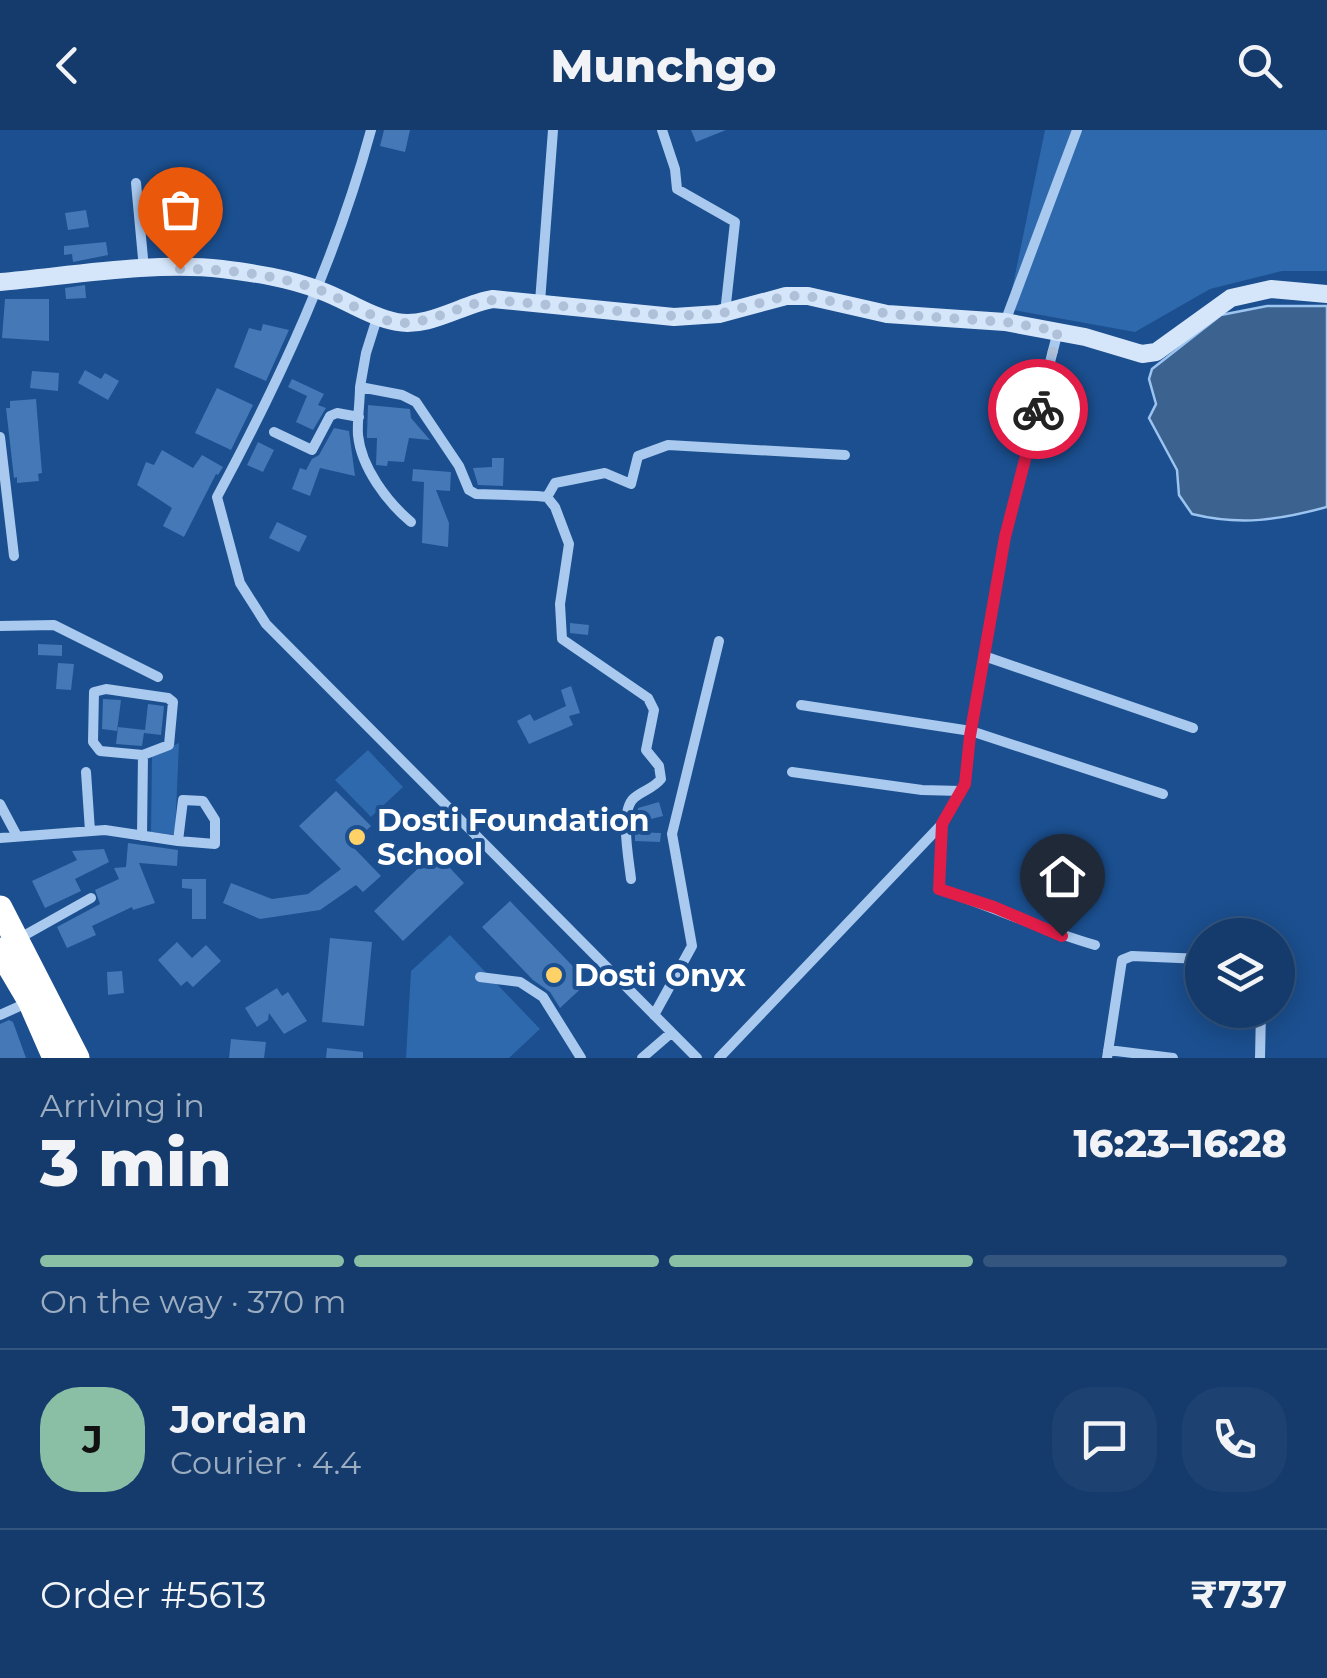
<!DOCTYPE html>
<meta charset="utf-8">
<style>
body{margin:0;font-family:Montserrat,sans-serif;background:#1d4271;color:#f1f3f6;height:100vh;display:flex;flex-direction:column;font-size:38px;white-space:nowrap}
*{box-sizing:border-box;margin:0}
p{font-size:32px;color:#9dadc1}
.icon{flex:none;width:55px;height:55px;fill:none;stroke:currentColor;stroke-width:2;stroke-linecap:round;stroke-linejoin:round}
.map{position:relative;height:928px;overflow:hidden}
.sheet{display:flex;flex-direction:column;background:#143b6b;flex:1}
.sheet>*{flex:none}
.tools{position:absolute;left:1185px;top:788px;display:grid;gap:20px}
.tools a{display:grid;place-items:center;width:110px;height:110px;border-radius:50%;background:#143b6b;box-shadow:0 5px 25px #0003,0 0 0 2px #33557e;font-size:50px}
.pin{position:absolute;display:grid;place-items:center;width:85px;height:85px;color:#fff;margin:-102px -42px;border-radius:50% 50% 50% 0;rotate:-45deg;box-shadow:0 0 10px #0007}
.pin .icon{rotate:45deg}
.courier{position:absolute;display:grid;place-items:center;width:100px;height:100px;margin:-50px;border:8px solid #e11d48;border-radius:50%;background:#fff;color:#222;box-shadow:0 2px 12px #0007}
.headline em{font-style:normal;font-weight:800}
.headline div{display:flex;flex-direction:column-reverse}
.headline{display:flex;align-items:center;justify-content:space-between;height:170px;padding:0 40px}
h1{font-size:65px;font-weight:800;line-height:75px}
.bar{display:grid;grid-template-columns:repeat(4,1fr);gap:15px 10px;align-content:center;height:120px;padding:0 40px}
.bar i{height:12px;border-radius:8px;background:#33557e}
.bar .on{background:#8abfa5}
.bar p{grid-column:span 4}
.line{display:flex;align-items:center;gap:25px;padding:0 40px;border-top:2px solid #33557e}
.line div{flex:1}
.round{display:grid;place-items:center;flex:none;width:105px;height:105px;border-radius:40px;background:#1d4271}
header{display:flex;justify-content:space-between;align-items:center;height:130px;padding:0 40px;background:#143b6b;font-size:45px;font-weight:800}
.map>svg:first-child{display:block}
.green{fill:#2e69ad}
.water{fill:#3c6290;stroke:#9cc4f0;stroke-width:2.5}
.building{fill:#4478b7}
.lines{fill:none;stroke-linecap:round;stroke-linejoin:round}
.street{stroke:#a9c9ee;stroke-width:10}
.secondary{stroke:#d6e6fa;stroke-width:18}
.highway{stroke:#fff;stroke-width:25}
.done{stroke:#afc1d8;stroke-width:10;stroke-dasharray:0 18}
.route{stroke:#e11d48;stroke-width:12}
.poi-dot{fill:#ffd166;stroke:#1b4f8f;stroke-width:4}
.labels{text-anchor:middle;dominant-baseline:central;stroke-width:8;stroke-linejoin:round;paint-order:stroke}
.poi-label{font-size:30px;font-weight:bold;fill:#fff;stroke:#1b4f8f;text-anchor:start}
</style>
<header><svg class="icon" aria-label="back" viewBox="0 0 24 24"><path d="M15 5l-7 7 7 7"/></svg>Munchgo<svg class="icon" aria-label="search" viewBox="0 0 24 24"><circle cx="10" cy="10" r="6"/><path d="M15 15l6 6"/></svg></header>
<div class="map">
<svg width="1327" height="928" viewBox="0 0 1327 928">
<rect width="100%" height="100%" fill="#1b4f8f"/>
<path class="green" d="M1045 0H1327V141H1282L1210 159 1135 202 1008 179Z
M179 613 175 705 151 702 152 626Z
M368 620 403 657 371 687 335 650Z
M450 805 540 899 509 928H406L411 841Z"/>
<path class="water" d="M1267 176H1327V377C1279 390 1241 396 1192 384L1179 365 1177 340 1149 288 1156 274 1149 249 1152 239 1221 185Z"/>
<path class="building" d="M384 0H410L405 22 380 16Z
M691 0H726L696 12Z
M86 80 89 97 68 100 65 83Z
M106 112 108 125 73 132 72 124 64 125V116Z
M85 155 86 168 66 169 65 158Z
M5 169H49V211L2 208Z
M263 194 289 200 266 251 234 237 249 198 261 201Z
M85 240 101 249 105 243 119 251 108 270 78 253Z
M32 241 59 243 58 261 30 258Z
M292 249 324 264 318 275 326 278 313 300 296 292 307 266 288 257Z
M217 258 253 275 231 320 195 303Z
M36 269 42 343 38 344 39 351 17 353V347L14 348 6 278H10V271Z
M368 275 410 279 411 288 430 310 409 308 404 332 388 331 387 336 376 335 377 308H367V304Z
M334 298 349 301 355 346 320 338 310 366 292 359 300 338 306 340 312 329 319 325Z
M258 312 274 320 263 342 247 335Z
M162 320 193 338 202 325 223 337 218 345 216 344 184 407 163 396 172 378 137 355 146 332 154 335Z
M492 328H504L503 356 478 355 473 338 492 337Z
M413 339 451 342 450 361 436 360 449 393 448 417 422 413 424 352 412 351Z
M277 392 307 406 299 422 269 408Z
M570 493 589 495 588 505 570 503Z
M38 514 62 515V526L38 525Z
M58 533 74 534 71 560 56 559Z
M571 556 580 583 569 586 573 595 529 614 517 591 530 584 534 591 566 576 561 560Z
M103 569 121 570 117 601 102 599Z
M148 574 164 576 161 605 144 603 142 616 116 614 118 597 145 600Z
M336 661 371 696 351 715 381 746 363 762 356 755 320 780 260 789 223 773 231 753 272 769 308 764 341 739 299 696Z
M659 672 663 686 635 693 638 678Z
M635 702 661 703 660 712 635 711Z
M128 713 178 720 177 736 139 733 155 773 133 780 132 777 92 796 96 805 67 818 57 797 100 774 95 760 119 749 114 738 126 737Z
M104 719 109 732 75 749 81 761 45 778 32 751 77 730 72 721Z
M435 722 464 753 403 811 374 781Z
M182 749H206V789H192V759L182 758Z
M510 771 588 852 560 878 550 862 533 850 482 797Z
M330 808 372 812 364 896 322 892Z
M177 812 192 828 206 815 221 831 193 857 187 851 181 856 158 830Z
M122 841 124 863 108 865 107 842Z
M277 858 282 866 288 862 307 891 284 904 269 883 268 890 257 897 245 878Z
M9 890 13 892 26 928H0V894Z
M231 909 266 912 264 928H229Z
M327 918 363 922V928H326Z"/>
<g class="lines">
<path class="street" d="M371 0C336 129 280 250 217 367L240 453 266 494 697 928
M662 0 675 39 677 59 735 92 725 183
M136 53 144 139
M540 172 553 0
M378 185 366 223 360 257 402 265 416 272 459 336 469 360 476 364 537 366 547 367 555 377 569 414 560 474 562 509 648 568 654 580 646 620 659 636 661 649C653 659 643 660 634 668 619 681 629 730 631 749
M1005 192 1077 0
M1058 201 1005 407 970 606 965 654 942 693 939 759C991 776 1042 800 1095 815
M360 257C360 273 357 290 358 305 361 337 387 372 411 392
M274 302 312 320 330 286 337 283 359 287
M0 307 14 426
M547 367 555 353 605 343 631 354 638 326 668 315 845 325
M0 496 54 495 158 547
M984 526 1193 598
M801 575 971 601 1163 664
M86 642 90 701
M792 642 922 660 961 661
M0 674 17 706
M142 706 143 625 100 621 93 612 94 562 106 559 168 568 173 572 169 615 143 625
M0 708 105 700 178 711 183 670 203 671 215 690V714L178 711
M18 809 91 768
M480 847 520 852 543 867 581 928
M0 885 31 871
M654 885 692 816 672 704 719 511
M1108 920 1173 928
M642 928 671 903
M719 928 942 694
M1107 928 1122 830 1132 826 1202 829
M1260 928 1261 880"/>
<path class="secondary" d="M0 152C68 146 155 131 222 139 254 143 288 148 319 160 345 169 370 187 397 192 429 198 462 174 493 169L674 187 719 184 786 166H808L887 184 1005 192 1085 207 1142 224 1156 222 1231 168 1271 159 1327 164"/>
<path class="highway" d="M0 778 77 928
M0 820 30 871 55 928"/>
</g>
<g class="lines">
<path class="done" d="M180 139C226 139 273 144 317 159 344 168 375 193 404 193 435 192 462 174 493 170L674 186 719 184 786 166H808L888 184 1005 192 1058 201 1038 279"/>
<path class="route" d="M1038 279 1005 407 970 606 965 654 942 694 939 759 994 777 1062 806"/>
</g>
<g class="poi-dot">
<circle cx="357" cy="707" r="10"/>
<circle cx="554" cy="845" r="10"/>
</g>
<g class="labels">
<g class="poi-label">
<text x="377" y="690">Dosti Foundation<tspan x="377" dy="34">School</tspan></text>
<text x="574" y="845">Dosti Onyx</text>
</g>
</g>
</svg>
<div class="tools">
<a><svg class="icon" aria-label="layers" viewBox="0 0 24 24"><path d="M12 4l9 5-9 5-9-5zM3 14l9 5 9-5"/></svg></a>
</div>
<div class="pin" style="left:180px;top:139px;background:#ea580c"><svg class="icon" aria-label="bag" viewBox="0 0 24 24"><path d="M5 8h14l-1 12H6zM9 8a3 3 0 0 1 6 0"/></svg></div>
<div class="pin" style="left:1062px;top:806px;background:#1f2937"><svg class="icon" aria-label="home" viewBox="0 0 24 24"><path d="M3 11l9-7 9 7M6 9v11h12V9"/></svg></div>
<div class="courier" style="left:1038px;top:279px"><svg class="icon" aria-label="bike" viewBox="0 0 24 24"><circle cx="6" cy="16" r="4"/><circle cx="18" cy="16" r="4"/><path d="M6 16l4-8h5l3 8M10 8l3 8H6M13 5h3"/></svg></div>
</div>
<section class="sheet">
<div class="headline"><div><h1>3 min</h1><p>Arriving in</p></div><em>16:23–16:28</em></div>
<div class="bar"><i class="on"></i><i class="on"></i><i class="on"></i><i></i><p>On the way · 370 m</p></div>
<div class="line" style="height:180px"><b class="round" style="background:#8abfa5;color:#111">J</b><div><b>Jordan</b><p>Courier · 4.4</p></div><a class="round"><svg class="icon" aria-label="chat" viewBox="0 0 24 24"><path d="M4 5h16v11H9l-5 4z"/></svg></a><a class="round"><svg class="icon" aria-label="phone" viewBox="0 0 24 24"><path d="M5 4h4l2 5-3 2q2 4 5 5l2-3 5 2v4C11 20 4 13 5 4z"/></svg></a></div>
<div class="line" style="height:130px"><div>Order #5613</div><b>₹737</b></div>
</section>
